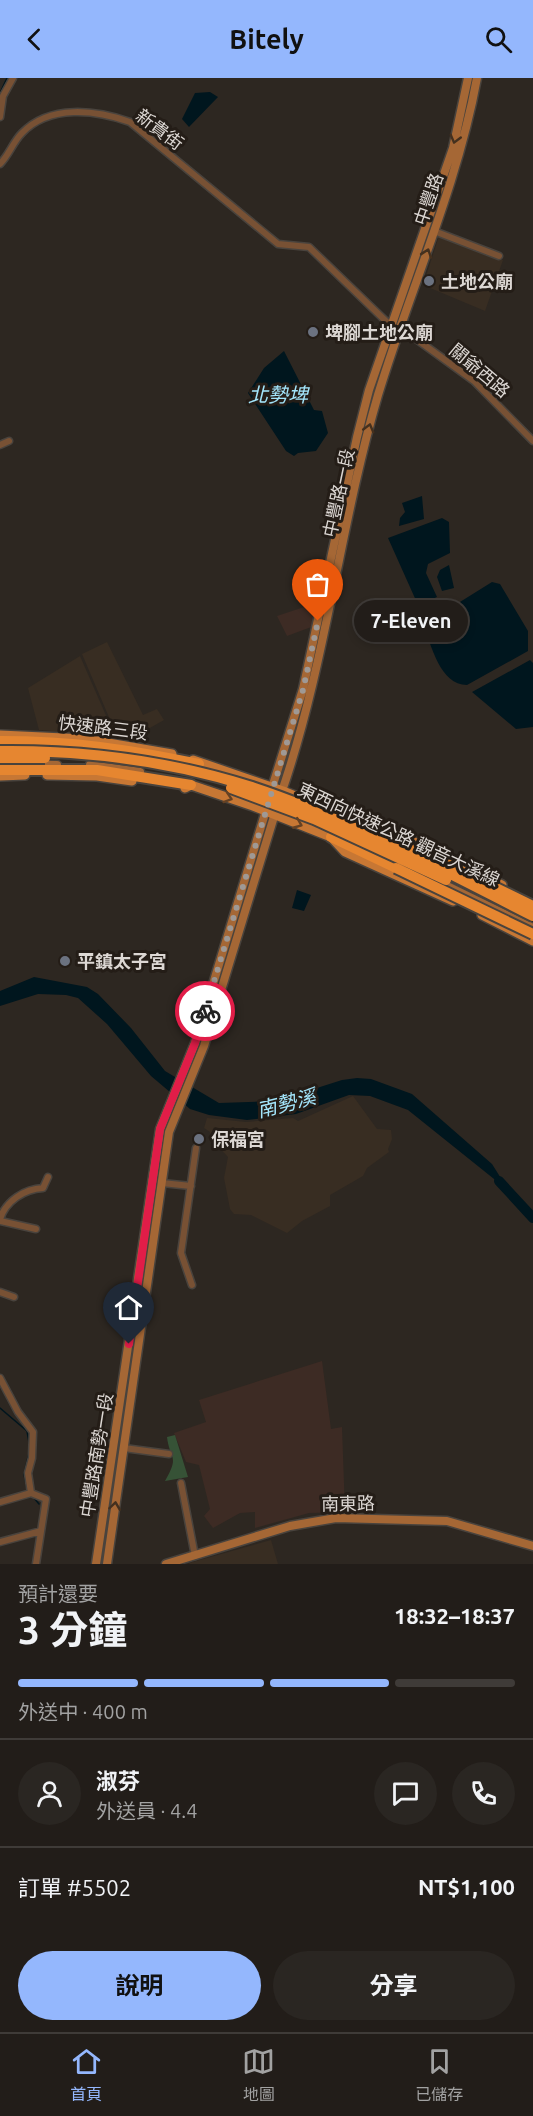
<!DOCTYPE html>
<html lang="zh-TW">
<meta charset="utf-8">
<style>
body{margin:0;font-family:Ubuntu,"Noto Sans TC",sans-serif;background:#2a2622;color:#f1f3f6;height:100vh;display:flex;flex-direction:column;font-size:22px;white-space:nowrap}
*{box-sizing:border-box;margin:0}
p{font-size:20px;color:#a2a2a2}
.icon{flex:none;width:33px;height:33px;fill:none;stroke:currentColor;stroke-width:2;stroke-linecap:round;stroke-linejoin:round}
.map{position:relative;height:1486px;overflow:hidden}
.details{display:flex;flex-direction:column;background:#221d19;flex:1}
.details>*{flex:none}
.pin{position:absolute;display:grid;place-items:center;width:51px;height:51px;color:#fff;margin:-62px -26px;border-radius:50% 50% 50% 0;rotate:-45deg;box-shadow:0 0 6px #0007}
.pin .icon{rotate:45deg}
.courier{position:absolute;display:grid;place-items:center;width:60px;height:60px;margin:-30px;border:4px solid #e11d48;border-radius:50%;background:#fff;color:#222;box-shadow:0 2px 8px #0007}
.bubble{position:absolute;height:42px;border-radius:21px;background:#221d19;box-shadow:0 3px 9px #0003,0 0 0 2px #3f3b38;font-size:20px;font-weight:700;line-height:42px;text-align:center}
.overview em{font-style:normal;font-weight:700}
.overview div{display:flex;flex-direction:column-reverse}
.overview{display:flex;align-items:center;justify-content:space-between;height:102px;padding:0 18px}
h1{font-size:39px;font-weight:700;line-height:45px}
.bar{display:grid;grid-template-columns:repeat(4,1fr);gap:9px 6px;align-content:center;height:72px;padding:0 18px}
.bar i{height:8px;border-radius:4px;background:#3f3b38}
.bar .on{background:#94b7fd}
.bar p{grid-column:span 4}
.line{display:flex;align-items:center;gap:15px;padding:0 18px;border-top:2px solid #3f3b38}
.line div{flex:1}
.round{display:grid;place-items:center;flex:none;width:63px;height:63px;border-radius:32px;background:#2a2622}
.primary-button{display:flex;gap:12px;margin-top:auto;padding:12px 18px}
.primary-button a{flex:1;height:69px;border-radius:36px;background:#94b7fd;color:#111;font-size:24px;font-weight:700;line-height:69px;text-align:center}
.primary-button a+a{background:#2a2622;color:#f1f3f6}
header{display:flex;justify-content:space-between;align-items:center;height:78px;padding:0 18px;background:#94b7fd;color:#111;font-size:27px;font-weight:700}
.dock{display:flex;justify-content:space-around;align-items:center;height:84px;border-top:2px solid #3f3b38;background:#221d19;font-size:16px;color:#a2a2a2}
.dock a{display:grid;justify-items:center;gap:3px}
.dock .on{color:#94b7fd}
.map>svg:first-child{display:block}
.commercial{fill:#3d2b24}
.built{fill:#382d22}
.green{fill:#365236}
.water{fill:#00161e}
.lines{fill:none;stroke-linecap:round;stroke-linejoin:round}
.stream{stroke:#00161e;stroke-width:1.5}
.river{stroke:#00161e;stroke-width:10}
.street-casing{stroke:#49433d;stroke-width:9}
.secondary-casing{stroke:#49433d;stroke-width:11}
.primary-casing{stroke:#49433d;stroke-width:12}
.highway-casing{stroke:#49433d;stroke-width:14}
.street{stroke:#785134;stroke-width:6}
.secondary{stroke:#a56735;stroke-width:8}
.primary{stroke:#c77734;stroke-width:9}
.highway{stroke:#e68630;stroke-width:10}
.highway-bridge-casing{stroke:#49433d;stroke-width:14;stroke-linecap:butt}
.highway-bridge{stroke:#e68630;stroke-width:10}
.oneway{stroke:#44301e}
.oneway2{stroke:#654123}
.done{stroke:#9f9995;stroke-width:6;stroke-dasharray:0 10.8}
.route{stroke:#e11d48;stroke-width:8}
.worship-dot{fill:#6b7280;stroke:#241d17;stroke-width:2}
.labels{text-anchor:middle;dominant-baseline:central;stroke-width:6;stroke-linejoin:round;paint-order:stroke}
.street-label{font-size:18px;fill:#dcd7d3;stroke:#241d17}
.poi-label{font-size:18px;font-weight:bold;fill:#dcd7d3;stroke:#241d17;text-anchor:start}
.water-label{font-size:20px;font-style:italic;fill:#a3e5fb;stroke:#241d17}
</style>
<header><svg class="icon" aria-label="back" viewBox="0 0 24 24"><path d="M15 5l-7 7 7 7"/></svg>Bitely<svg class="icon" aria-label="search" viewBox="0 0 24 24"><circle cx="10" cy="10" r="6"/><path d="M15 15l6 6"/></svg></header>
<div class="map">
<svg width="533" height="1486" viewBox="0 0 533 1486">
<rect width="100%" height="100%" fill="#2d2721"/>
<path class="commercial" d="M304 529H318L314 548 287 558 277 538Z
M322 1283 331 1351 342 1349 345 1434 309 1435 255 1450V1434L240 1435 213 1450 204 1438 210 1431 199 1387 186 1384 174 1355 206 1344 199 1322Z"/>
<path class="built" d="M439 158 503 182 485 233 423 207Z
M107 564 143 637 157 631 164 642 141 655 139 661 117 658 82 576Z
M80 578 108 642 86 656 39 652 28 610Z
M353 1018 377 1051 391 1052 392 1061 388 1071 389 1074 367 1090 363 1098 330 1117V1128L302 1143 287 1155 251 1137 234 1136 230 1131 224 1100 228 1079 211 1061 210 1054 204 1050 207 1040 246 1044 293 1040 298 1043Z
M271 1462 278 1486H190L189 1485Z"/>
<path class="green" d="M175 1357 188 1399 165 1403C180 1377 170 1383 167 1359Z"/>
<path class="water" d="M210 14 218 19 189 49 182 41 195 15Z
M284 273 314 332 322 333 328 355 316 373 298 375 294 378 286 373 248 315 264 290Z
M422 418 424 441 399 448 400 440 405 434 402 425Z
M442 440 449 444 450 475 428 486 426 495 437 519 418 527 388 460Z
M449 487 454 510 442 513 437 499 440 492Z
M492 504 500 506 528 553V573L467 607C440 607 432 568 423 547Z
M530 582 533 585V649L516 651 472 614Z
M297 812 311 817 304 833 292 830Z
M34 899 87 909 98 916 131 950 165 993 219 1025 276 1023 342 1002 357 1000 371 1001 412 1016 492 1086 509 1113 408 1032 370 1018 349 1017 296 1036 247 1042 209 1037 190 1031 151 998 107 946 78 920 66 917 38 916 0 928V913Z"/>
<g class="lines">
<path class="stream" d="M0 15 7 0
M0 1330 27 1353 30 1370
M27 1411 24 1396 29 1375
M34 1420 39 1426"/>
<path class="river" d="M499 1103 533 1140"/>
<defs>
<path id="street" d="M0 39 3 18 13 0
M0 86C9 77 13 64 22 55 50 26 96 32 130 44L278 166 309 169 392 249 401 250 474 303 533 363
M434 153 499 178
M0 367 9 363
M162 1105 191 1108
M0 1141C6 1123 24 1111 43 1110L48 1099
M0 1143 36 1151
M192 1207 181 1175 196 1070
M0 1214 14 1219
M0 1300 18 1334 33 1354 32 1380 28 1395 31 1415
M124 1370 169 1376
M181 1405 195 1478
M31 1415 46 1421 36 1486
M0 1424 31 1415
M0 1464 41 1453"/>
<path id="secondary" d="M0 686 57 687
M90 687 140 694
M271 713 303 611 357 359 369 312 453 70 468 0
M280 719C326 587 339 450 378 317 410 211 457 109 477 0
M437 803 533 850
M96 1486 160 1051 195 965 267 729
M107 1486 169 1054 204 968 276 732
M166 1486 290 1448 336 1440 447 1443 533 1468"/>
<path id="primary" d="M0 657 85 661 172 676
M193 682 283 713 357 744 372 745 402 758 502 807
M47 697 97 698 132 703
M0 698 25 697
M185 710 191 707 253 728 331 759 345 774 453 823
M482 837 533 863"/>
<path id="highway" d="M0 663C73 663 127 671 199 686
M0 692H97L191 707
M357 744 404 765
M331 759 396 790"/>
</defs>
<use href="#street" class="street-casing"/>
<use href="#secondary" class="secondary-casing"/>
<use href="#primary" class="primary-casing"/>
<use href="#highway" class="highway-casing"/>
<use href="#street" class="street"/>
<use href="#secondary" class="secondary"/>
<use href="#primary" class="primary"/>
<use href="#highway" class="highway"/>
<defs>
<path id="highway-bridge" d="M0 673C85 672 170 683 252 709 349 741 442 792 533 838
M0 680H45
M231 710 314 741 446 802
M404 765 533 828
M396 790 533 856"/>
</defs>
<use href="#highway-bridge" class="highway-bridge-casing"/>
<use href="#highway-bridge" class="highway-bridge"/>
</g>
<defs><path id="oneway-chevron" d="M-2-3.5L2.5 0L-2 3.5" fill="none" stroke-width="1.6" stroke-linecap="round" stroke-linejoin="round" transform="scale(1.5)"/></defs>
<g class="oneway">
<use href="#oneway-chevron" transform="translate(455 61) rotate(105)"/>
<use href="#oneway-chevron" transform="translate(427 175) rotate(-71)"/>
<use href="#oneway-chevron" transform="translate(369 350) rotate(-75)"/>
<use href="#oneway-chevron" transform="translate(115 1428) rotate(-82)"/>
</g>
<g class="oneway2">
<use href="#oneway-chevron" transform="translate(228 720) rotate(18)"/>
<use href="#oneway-chevron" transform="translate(298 746) rotate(22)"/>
</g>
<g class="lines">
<path class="done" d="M205 933 303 612 318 543"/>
<path class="route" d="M129 1266 160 1051 195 965 205 933"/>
</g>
<g class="worship-dot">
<circle cx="429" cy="203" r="6"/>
<circle cx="313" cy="254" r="6"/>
<circle cx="65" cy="883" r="6"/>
<circle cx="199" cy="1061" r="6"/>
</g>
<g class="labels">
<g class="street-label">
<text transform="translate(160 51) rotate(37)">新貴街</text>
<text transform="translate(428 121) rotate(-71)">中豐路</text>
<text transform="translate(480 292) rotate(40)">關爺西路</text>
<text transform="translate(338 415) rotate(-78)">中豐路一段</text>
<text transform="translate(103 649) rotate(7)">快速路三段</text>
<text transform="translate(399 756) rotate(25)">東西向快速公路 觀音大溪線</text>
<text transform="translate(96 1377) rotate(-81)">中豐路南勢一段</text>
<text transform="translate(348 1425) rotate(-1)">南東路</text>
</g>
<g class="poi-label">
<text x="441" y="203">土地公廟</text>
<text x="325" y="254">埤腳土地公廟</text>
<text x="77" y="883">平鎮太子宮</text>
<text x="211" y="1061">保福宮</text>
</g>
<g class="water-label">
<text x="278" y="316">北勢埤</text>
<text transform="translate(286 1025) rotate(-14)">南勢溪</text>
</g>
</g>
</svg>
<div class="pin" style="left:318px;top:543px;background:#ea580c"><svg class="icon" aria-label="bag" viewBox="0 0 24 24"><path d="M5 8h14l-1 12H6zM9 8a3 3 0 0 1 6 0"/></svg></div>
<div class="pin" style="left:129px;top:1266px;background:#1f2937"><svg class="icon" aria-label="home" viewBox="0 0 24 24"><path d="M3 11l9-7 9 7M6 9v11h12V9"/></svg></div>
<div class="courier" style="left:205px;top:933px"><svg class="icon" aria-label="bike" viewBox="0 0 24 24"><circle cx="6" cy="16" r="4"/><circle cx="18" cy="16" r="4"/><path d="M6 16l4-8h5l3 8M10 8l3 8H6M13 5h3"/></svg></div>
<div class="bubble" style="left:354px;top:522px;width:114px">7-Eleven</div>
</div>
<section class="details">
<div class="overview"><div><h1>3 分鐘</h1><p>預計還要</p></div><em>18:32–18:37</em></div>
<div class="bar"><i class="on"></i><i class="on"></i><i class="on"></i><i></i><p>外送中 · 400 m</p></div>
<div class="line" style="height:108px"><a class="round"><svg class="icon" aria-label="person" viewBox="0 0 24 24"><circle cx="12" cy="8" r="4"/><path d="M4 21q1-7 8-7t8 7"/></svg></a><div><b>淑芬</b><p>外送員 · 4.4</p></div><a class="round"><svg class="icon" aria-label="chat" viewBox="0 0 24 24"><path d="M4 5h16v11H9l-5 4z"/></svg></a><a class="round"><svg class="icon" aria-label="phone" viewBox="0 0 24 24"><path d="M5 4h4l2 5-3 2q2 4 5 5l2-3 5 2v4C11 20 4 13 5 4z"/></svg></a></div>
<div class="line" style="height:78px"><div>訂單 #5502</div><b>NT$1,100</b></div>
<div class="primary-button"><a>說明</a><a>分享</a></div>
</section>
<nav class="dock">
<a class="on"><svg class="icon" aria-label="home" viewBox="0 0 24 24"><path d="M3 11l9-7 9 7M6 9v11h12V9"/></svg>首頁</a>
<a><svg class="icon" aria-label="map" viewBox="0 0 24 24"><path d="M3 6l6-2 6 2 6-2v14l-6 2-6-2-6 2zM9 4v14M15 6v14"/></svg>地圖</a>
<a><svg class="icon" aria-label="saved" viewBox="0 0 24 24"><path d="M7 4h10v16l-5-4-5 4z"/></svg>已儲存</a>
</nav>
